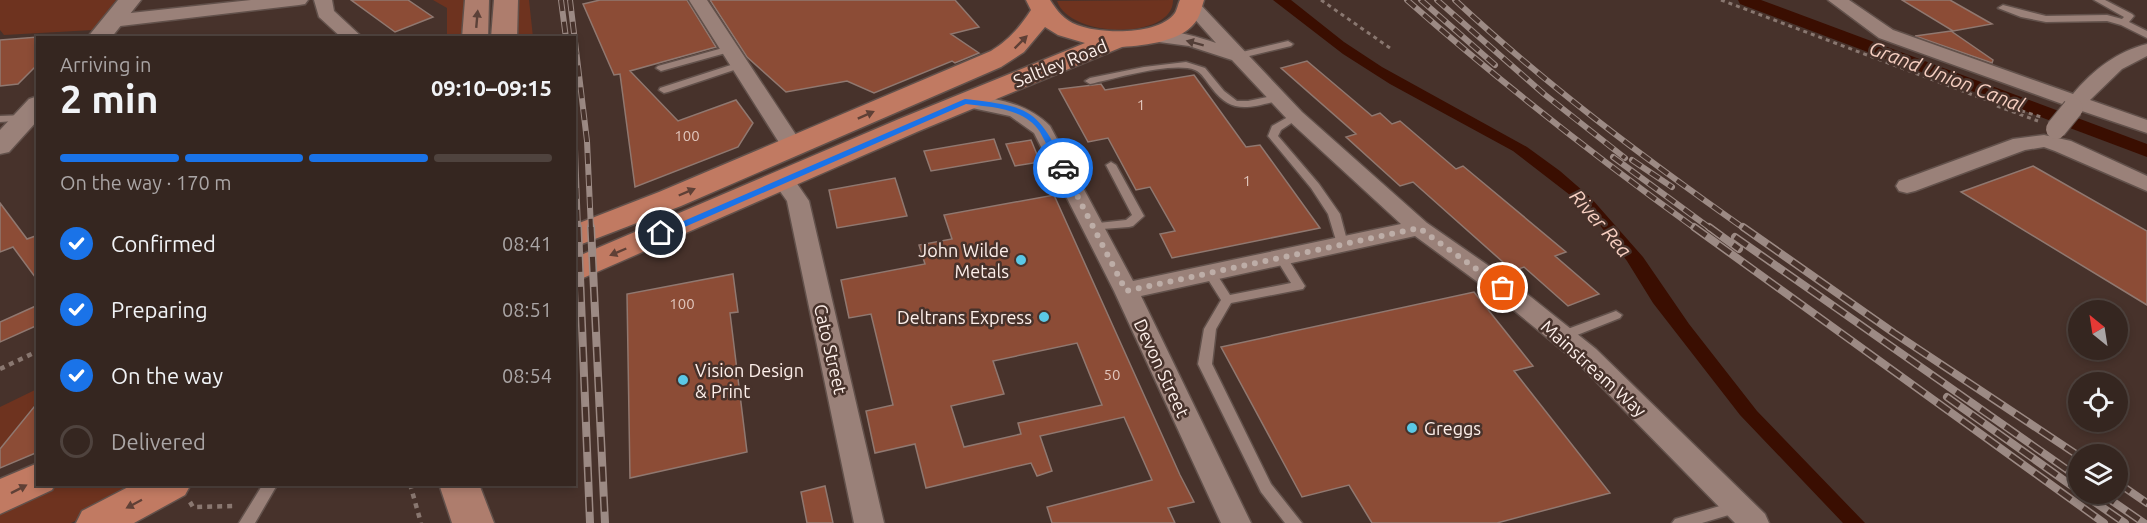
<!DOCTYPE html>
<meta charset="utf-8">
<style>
body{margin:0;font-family:Ubuntu,sans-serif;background:#40322d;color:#f1f3f6;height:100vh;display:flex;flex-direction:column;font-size:22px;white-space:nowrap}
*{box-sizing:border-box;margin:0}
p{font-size:20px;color:#aaa5a5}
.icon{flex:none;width:33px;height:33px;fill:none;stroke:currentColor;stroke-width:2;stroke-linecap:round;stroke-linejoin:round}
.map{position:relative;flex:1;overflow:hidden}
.panel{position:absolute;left:36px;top:36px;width:540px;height:450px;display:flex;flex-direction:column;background:#352620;border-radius:0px;box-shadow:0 3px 9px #0003,0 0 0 2px #4f433e}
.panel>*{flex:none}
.needle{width:39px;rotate:330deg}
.fabs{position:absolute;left:2068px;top:300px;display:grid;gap:12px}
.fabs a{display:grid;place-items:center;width:60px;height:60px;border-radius:50%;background:#352620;box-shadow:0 3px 9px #0003,0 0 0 2px #4f433e;font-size:30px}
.pin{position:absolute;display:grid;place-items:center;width:51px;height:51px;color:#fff;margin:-26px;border:3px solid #fff;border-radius:50%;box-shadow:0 2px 6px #0007}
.courier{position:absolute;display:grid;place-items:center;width:60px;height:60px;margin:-30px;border:4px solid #1a73e8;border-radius:50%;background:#fff;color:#222;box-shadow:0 2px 8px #0007}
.headline em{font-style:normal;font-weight:700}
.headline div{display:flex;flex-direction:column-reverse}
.headline{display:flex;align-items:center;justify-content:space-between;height:102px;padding:0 24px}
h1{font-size:39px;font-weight:700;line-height:45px}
.bar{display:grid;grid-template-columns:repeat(4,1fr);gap:9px 6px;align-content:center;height:72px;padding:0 24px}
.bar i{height:8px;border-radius:4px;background:#4f433e}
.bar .on{background:#1a73e8}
.bar p{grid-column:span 4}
ol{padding:0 24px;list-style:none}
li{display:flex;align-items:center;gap:18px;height:66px}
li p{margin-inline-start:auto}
li .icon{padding:6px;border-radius:50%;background:#1a73e8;color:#fff;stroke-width:4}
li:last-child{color:#aaa5a5}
li i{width:33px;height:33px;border:3px solid #4f433e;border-radius:50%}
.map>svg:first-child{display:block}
.green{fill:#6e331f}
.water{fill:#3a0e01}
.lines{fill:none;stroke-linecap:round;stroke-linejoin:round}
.canal{fill:#3a0e01;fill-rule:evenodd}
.building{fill:#8c4c36;stroke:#907870;stroke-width:1.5;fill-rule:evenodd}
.service-casing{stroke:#62514b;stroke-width:3}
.minor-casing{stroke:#62514b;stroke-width:3}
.tertiary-casing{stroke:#62514b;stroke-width:3}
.secondary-casing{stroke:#62514b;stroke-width:3}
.primary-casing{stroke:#62514b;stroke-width:3}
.path-far1{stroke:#897770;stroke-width:3;stroke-dasharray:4 4;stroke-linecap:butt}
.path{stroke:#897770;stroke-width:4.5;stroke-dasharray:5 5;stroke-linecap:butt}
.service{fill:#9a8179;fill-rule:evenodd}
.minor{fill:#9a8179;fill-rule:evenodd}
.tertiary{fill:#9a8179;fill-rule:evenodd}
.secondary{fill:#ae7d6d;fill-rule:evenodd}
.primary{fill:#c17a62;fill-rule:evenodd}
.rail-far1-casing{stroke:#9c8a84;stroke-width:6}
.rail-casing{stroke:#9c8a84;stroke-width:8}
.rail-far1{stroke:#47322b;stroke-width:4;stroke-dasharray:11;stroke-linecap:butt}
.rail{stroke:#47322b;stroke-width:5;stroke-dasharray:15;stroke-linecap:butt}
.minor-bridge-casing{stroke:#62514b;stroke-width:22;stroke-linecap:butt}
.minor-bridge{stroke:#9a8179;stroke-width:20}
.oneway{fill:#5c4138}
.oneway2{fill:#5f4036}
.oneway3{fill:#533e37}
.route{fill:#1a73e8}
.done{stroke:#bdada7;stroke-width:6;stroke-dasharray:0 10.8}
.poi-dot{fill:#5bc8e6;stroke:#47322b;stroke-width:2}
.labels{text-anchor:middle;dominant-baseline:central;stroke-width:5;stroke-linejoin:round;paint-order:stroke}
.number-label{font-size:15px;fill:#e1c6bd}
.street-label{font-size:18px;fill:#fdefea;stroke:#47322b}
.poi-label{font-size:18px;fill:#fdefea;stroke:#47322b;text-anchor:end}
.water-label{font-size:20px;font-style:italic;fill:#f7cfc1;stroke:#47322b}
</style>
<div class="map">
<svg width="2147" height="523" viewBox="0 0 2147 523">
<rect width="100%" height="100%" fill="#47322b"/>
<path class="green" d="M0 0H116L93 30 4 35 0 30Z
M433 0H472L469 37H447V8Z
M519 0H529L533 37 516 38Z
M1173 0C1174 40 1070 39 1057 1Z
M37 389V402L0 449V407Z
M46 485H145L71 523H0V507Z"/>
<path class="water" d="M1273 0H1291L1344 42 1382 67 1527 147 1560 171 1591 198 1643 257 1689 324 1757 411 1865 523H1843L1740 415 1653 303 1627 261 1599 224 1570 195 1513 151 1390 84 1343 54Z"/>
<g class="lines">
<path class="canal" d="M1738 0H1761L2147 144V157L1740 4Z"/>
</g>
<path class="building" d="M351 0H408L433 17 395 32Z
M600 0H687L716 47 630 71 678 121 736 100 753 123 738 147 635 187 620 74 614 75 583 4Z
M710 0H955L979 27 951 34 979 53 955 63 952 61 874 93 847 81 786 92 747 57Z
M1902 0H1950L1992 24 1953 31Z
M1951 31 1993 60 1992 63 1915 36Z
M38 37V64L18 84 0 86V40Z
M1307 61 1372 116 1380 113 1392 124 1400 121 1456 169 1463 166 1566 252 1555 256 1599 294 1568 306 1524 267 1513 271 1413 182 1400 186 1346 137 1356 134 1281 68Z
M1194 75 1246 147 1260 145 1320 228 1172 258 1160 234 1175 231 1150 187 1136 190 1108 138 1088 142 1059 89 1101 84 1105 90Z
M994 139 1001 159 931 171 924 151Z
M1031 140 1040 162 1015 166 1006 144Z
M2033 166 2147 231V305L1961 192Z
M895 178 907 216 837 228 829 190Z
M1054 195 1180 475 1194 502 1168 508 1175 523H1052L1047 507 1152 480 1124 417 1040 436 1052 471 1037 476 1031 463 926 488 915 444 875 453 866 411 893 405 871 314 849 318 841 280 925 264 919 245 952 239 944 215ZM1077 343 1102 405 1018 423 1021 434 964 447 951 406 1004 394 993 361Z
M0 203 27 239 38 235V281L13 247 0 252Z
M733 274 738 312 730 313 747 452 630 478 627 294Z
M1474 292 1533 366 1514 371 1610 493 1497 523H1372L1349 485 1302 497 1221 347Z
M38 305V325L0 342V322Z
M38 402V452L0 468V449Z
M825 486 833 523H807L801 492Z"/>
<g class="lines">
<defs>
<path id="service" d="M2094 0H2105L2132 14 2134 16 2129 22 2147 31V38L2121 25 2107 21 2046 22 2021 17 1998 8 2003 5 2046 16 2107 15 2122 19 2124 17Z
M1288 41 1293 44 1291 46 1237 59 1232 56 1234 54Z
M730 46 735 49 733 51 661 71 656 68 658 66Z
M740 62 743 63V67L668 92 664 93 659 90 660 88Z
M1186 62 1205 68 1224 91 1237 101H1248L1277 95 1282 98 1281 100C1250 107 1232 116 1211 87 1206 81 1202 73 1195 70 1173 61 1114 79 1090 84L1085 81 1090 78 1144 67Z
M1295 113 1299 114 1300 116 1299 118 1281 130 1278 136 1319 184 1340 214 1348 244 1346 247H1338L1328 214 1311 188 1268 136 1272 126Z
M25 115 30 118 29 120 0 122V116Z
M1111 162 1116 165 1144 216 1133 226 1129 227 1089 230 1087 227 1089 224 1126 220 1132 215 1106 165Z
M1281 253 1285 254 1303 283 1305 286 1303 289 1231 303 1216 329 1212 364 1271 484 1302 523H1285L1261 492 1198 364 1204 329 1221 300 1204 273 1206 270H1214L1230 295 1291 283 1275 257Z
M1616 311 1622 315 1620 318 1562 341 1557 339 1556 336 1557 333Z
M263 484 277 485 255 523H239Z
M1737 501 1742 503 1744 507 1742 511 1702 523H1672L1675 519Z"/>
<path id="minor" d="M251 0H308L305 4 299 5 112 27 105 25 103 21 105 17 112 15Z
M314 0H332L334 11 363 38H342L319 17Z
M689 0H707L804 147 801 152 793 153 785 152Z
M1828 0H1849L1893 30 2073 94C2093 70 2116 52 2147 44V56L2122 69 2090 100 2147 120V133L2082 111 2073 114 2066 112 2063 108 2065 105 1879 38Z
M1192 1 1198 2 1302 112 1427 223 1512 282 1596 349 1765 514 1769 523H1735L1578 363 1494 294 1415 236 1141 296 1251 523H1221L1114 291 1034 133 1010 116 958 105 955 101 958 97 965 95C996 98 1027 103 1050 126L1133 281 1401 224 1288 120 1232 60 1189 46 1144 40 1142 36 1144 32C1166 27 1195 36 1216 43L1183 6 1186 2Z
M2044 135 2071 141 2147 176V191L2055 151 2044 147 2025 150 1915 191 1907 193 1899 191 1896 186 1899 181 2013 139Z
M783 173 791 175 809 201 884 523H854L787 201 772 180 775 175Z"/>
<path id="tertiary" d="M118 0H141L111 38H87Z
M38 96V120L9 152 0 154V130L29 99Z"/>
<path id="secondary" d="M465 0H489L488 38H462Z
M494 0H518L517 38H491Z
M439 484H479L494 523H452Z"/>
<path id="primary" d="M1026 0H1050C1057 11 1064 20 1077 25 1100 34 1158 36 1175 13 1177 10 1178 4 1180 0H1204C1202 6 1201 12 1198 18 1185 42 1145 45 1122 47L919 131 574 282V258L899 119 1085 43 1058 35 1045 27 1024 52 1001 67 681 206 574 247V225L659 192 991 51C1009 40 1020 27 1031 10Z
M38 463V484H55L52 490 0 514V479Z
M134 484H191L185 495 134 523H76L82 511Z"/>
</defs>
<use href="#service" class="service-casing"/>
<use href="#minor" class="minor-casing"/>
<use href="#tertiary" class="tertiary-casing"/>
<use href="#secondary" class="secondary-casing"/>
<use href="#primary" class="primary-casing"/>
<path class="path-far1" d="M1321 0 1390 48
M1721 0 1981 98 2041 117
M1997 106 2038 121"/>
<path class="path" d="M0 369 38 351
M410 484 421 523
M190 502 193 507 236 506"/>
<use href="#service" class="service"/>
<use href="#minor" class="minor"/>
<use href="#tertiary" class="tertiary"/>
<use href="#secondary" class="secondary"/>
<use href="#primary" class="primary"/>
<defs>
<path id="rail-far1" d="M561 0 566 38
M570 0 587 141 591 229
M1407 0C1499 81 1596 157 1696 229
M1421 0 1495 65
M1437 0 1544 94 1625 158
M1455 0C1545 84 1644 158 1745 229
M574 122 578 229
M1613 157 1711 229
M1632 160 1672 187"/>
<path id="rail" d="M578 227 590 523
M591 227 605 523
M1694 227 2104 523
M1709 227 1739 249
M1743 227 1894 333 2079 456
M1735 237 2079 478
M1947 397 2079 491
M2118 483 2147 503
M2083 494 2125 523
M2102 494 2144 523"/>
</defs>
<use href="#rail-far1" class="rail-far1-casing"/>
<use href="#rail" class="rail-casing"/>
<use href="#rail-far1" class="rail-far1"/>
<use href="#rail" class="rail"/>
<defs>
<path id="minor-bridge" d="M2056 129 2073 108"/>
</defs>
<use href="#minor-bridge" class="minor-bridge-casing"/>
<use href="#minor-bridge" class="minor-bridge"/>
</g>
<defs><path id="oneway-solid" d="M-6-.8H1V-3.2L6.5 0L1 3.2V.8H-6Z" transform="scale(1.5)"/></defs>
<use class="oneway" href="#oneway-solid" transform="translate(477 19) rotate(-85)"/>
<g class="oneway2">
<use href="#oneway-solid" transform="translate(1021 42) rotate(-45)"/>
<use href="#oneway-solid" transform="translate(866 115) rotate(-24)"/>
<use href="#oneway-solid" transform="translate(687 192) rotate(-23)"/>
<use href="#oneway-solid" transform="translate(618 252) rotate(157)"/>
<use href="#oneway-solid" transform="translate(19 489) rotate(-27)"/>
<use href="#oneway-solid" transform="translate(134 504) rotate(152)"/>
</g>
<use class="oneway3" href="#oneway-solid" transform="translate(1195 43) rotate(-165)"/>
<path class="route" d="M965 99C1032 107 1036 108 1067 168L1066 170H1059C1052 158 1047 144 1040 132 1025 108 991 107 966 104L664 236 656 233Z"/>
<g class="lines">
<path class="done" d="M1063 168 1126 291 1419 228 1503 288"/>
</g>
<g class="poi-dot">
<circle cx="1021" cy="260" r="6"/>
<circle cx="1044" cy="317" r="6"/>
<circle cx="683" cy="380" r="6"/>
<circle cx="1412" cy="428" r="6"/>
</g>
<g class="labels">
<g class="number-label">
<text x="1141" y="104">1</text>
<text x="687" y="135">100</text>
<text x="1247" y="180">1</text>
<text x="682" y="303">100</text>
<text x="1112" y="374">50</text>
</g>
<g class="street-label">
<text transform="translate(1060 63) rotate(-22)">Saltley Road</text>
<text transform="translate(831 349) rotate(77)">Cato Street</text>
<text transform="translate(1162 368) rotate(65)">Devon Street</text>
<text transform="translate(1594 368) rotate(42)">Mainstream Way</text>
</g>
<g class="poi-label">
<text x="1009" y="250">John Wilde<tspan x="1009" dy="21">Metals</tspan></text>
<text x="1032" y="317">Deltrans Express</text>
<text x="695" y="370" text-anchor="start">Vision Design<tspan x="695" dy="21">&amp; Print</tspan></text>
<text x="1424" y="428" text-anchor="start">Greggs</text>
</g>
<g class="water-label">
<text transform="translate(1947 76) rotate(21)">Grand Union Canal</text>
<text transform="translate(1601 223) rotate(49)">River Rea</text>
</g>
</g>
</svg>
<div class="fabs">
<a><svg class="needle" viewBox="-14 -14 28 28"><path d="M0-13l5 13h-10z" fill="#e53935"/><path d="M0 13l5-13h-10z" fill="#aaa5a5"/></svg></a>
<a><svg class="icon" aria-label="locate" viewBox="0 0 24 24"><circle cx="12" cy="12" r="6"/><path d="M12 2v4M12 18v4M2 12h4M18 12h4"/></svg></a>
<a><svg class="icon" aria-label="layers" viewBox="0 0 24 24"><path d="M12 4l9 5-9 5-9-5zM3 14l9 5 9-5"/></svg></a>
</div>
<div class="pin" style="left:1503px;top:288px;background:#ea580c"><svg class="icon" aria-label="bag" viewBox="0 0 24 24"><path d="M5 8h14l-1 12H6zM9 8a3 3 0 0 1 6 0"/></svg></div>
<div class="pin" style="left:661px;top:233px;background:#1f2937"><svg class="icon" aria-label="home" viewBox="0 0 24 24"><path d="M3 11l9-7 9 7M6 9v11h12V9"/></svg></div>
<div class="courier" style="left:1063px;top:168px"><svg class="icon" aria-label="car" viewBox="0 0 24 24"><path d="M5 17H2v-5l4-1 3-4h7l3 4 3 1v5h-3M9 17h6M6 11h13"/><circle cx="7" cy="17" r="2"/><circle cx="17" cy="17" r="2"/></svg></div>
<section class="panel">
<div class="headline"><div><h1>2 min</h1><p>Arriving in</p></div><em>09:10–09:15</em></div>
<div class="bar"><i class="on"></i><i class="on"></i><i class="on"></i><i></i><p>On the way · 170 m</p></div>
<ol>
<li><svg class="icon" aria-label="check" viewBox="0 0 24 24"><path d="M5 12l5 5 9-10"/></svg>Confirmed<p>08:41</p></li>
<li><svg class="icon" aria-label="check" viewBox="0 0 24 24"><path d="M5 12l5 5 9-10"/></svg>Preparing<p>08:51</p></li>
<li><svg class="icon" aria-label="check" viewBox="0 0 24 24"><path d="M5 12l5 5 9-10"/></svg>On the way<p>08:54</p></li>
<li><i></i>Delivered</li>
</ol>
</section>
</div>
